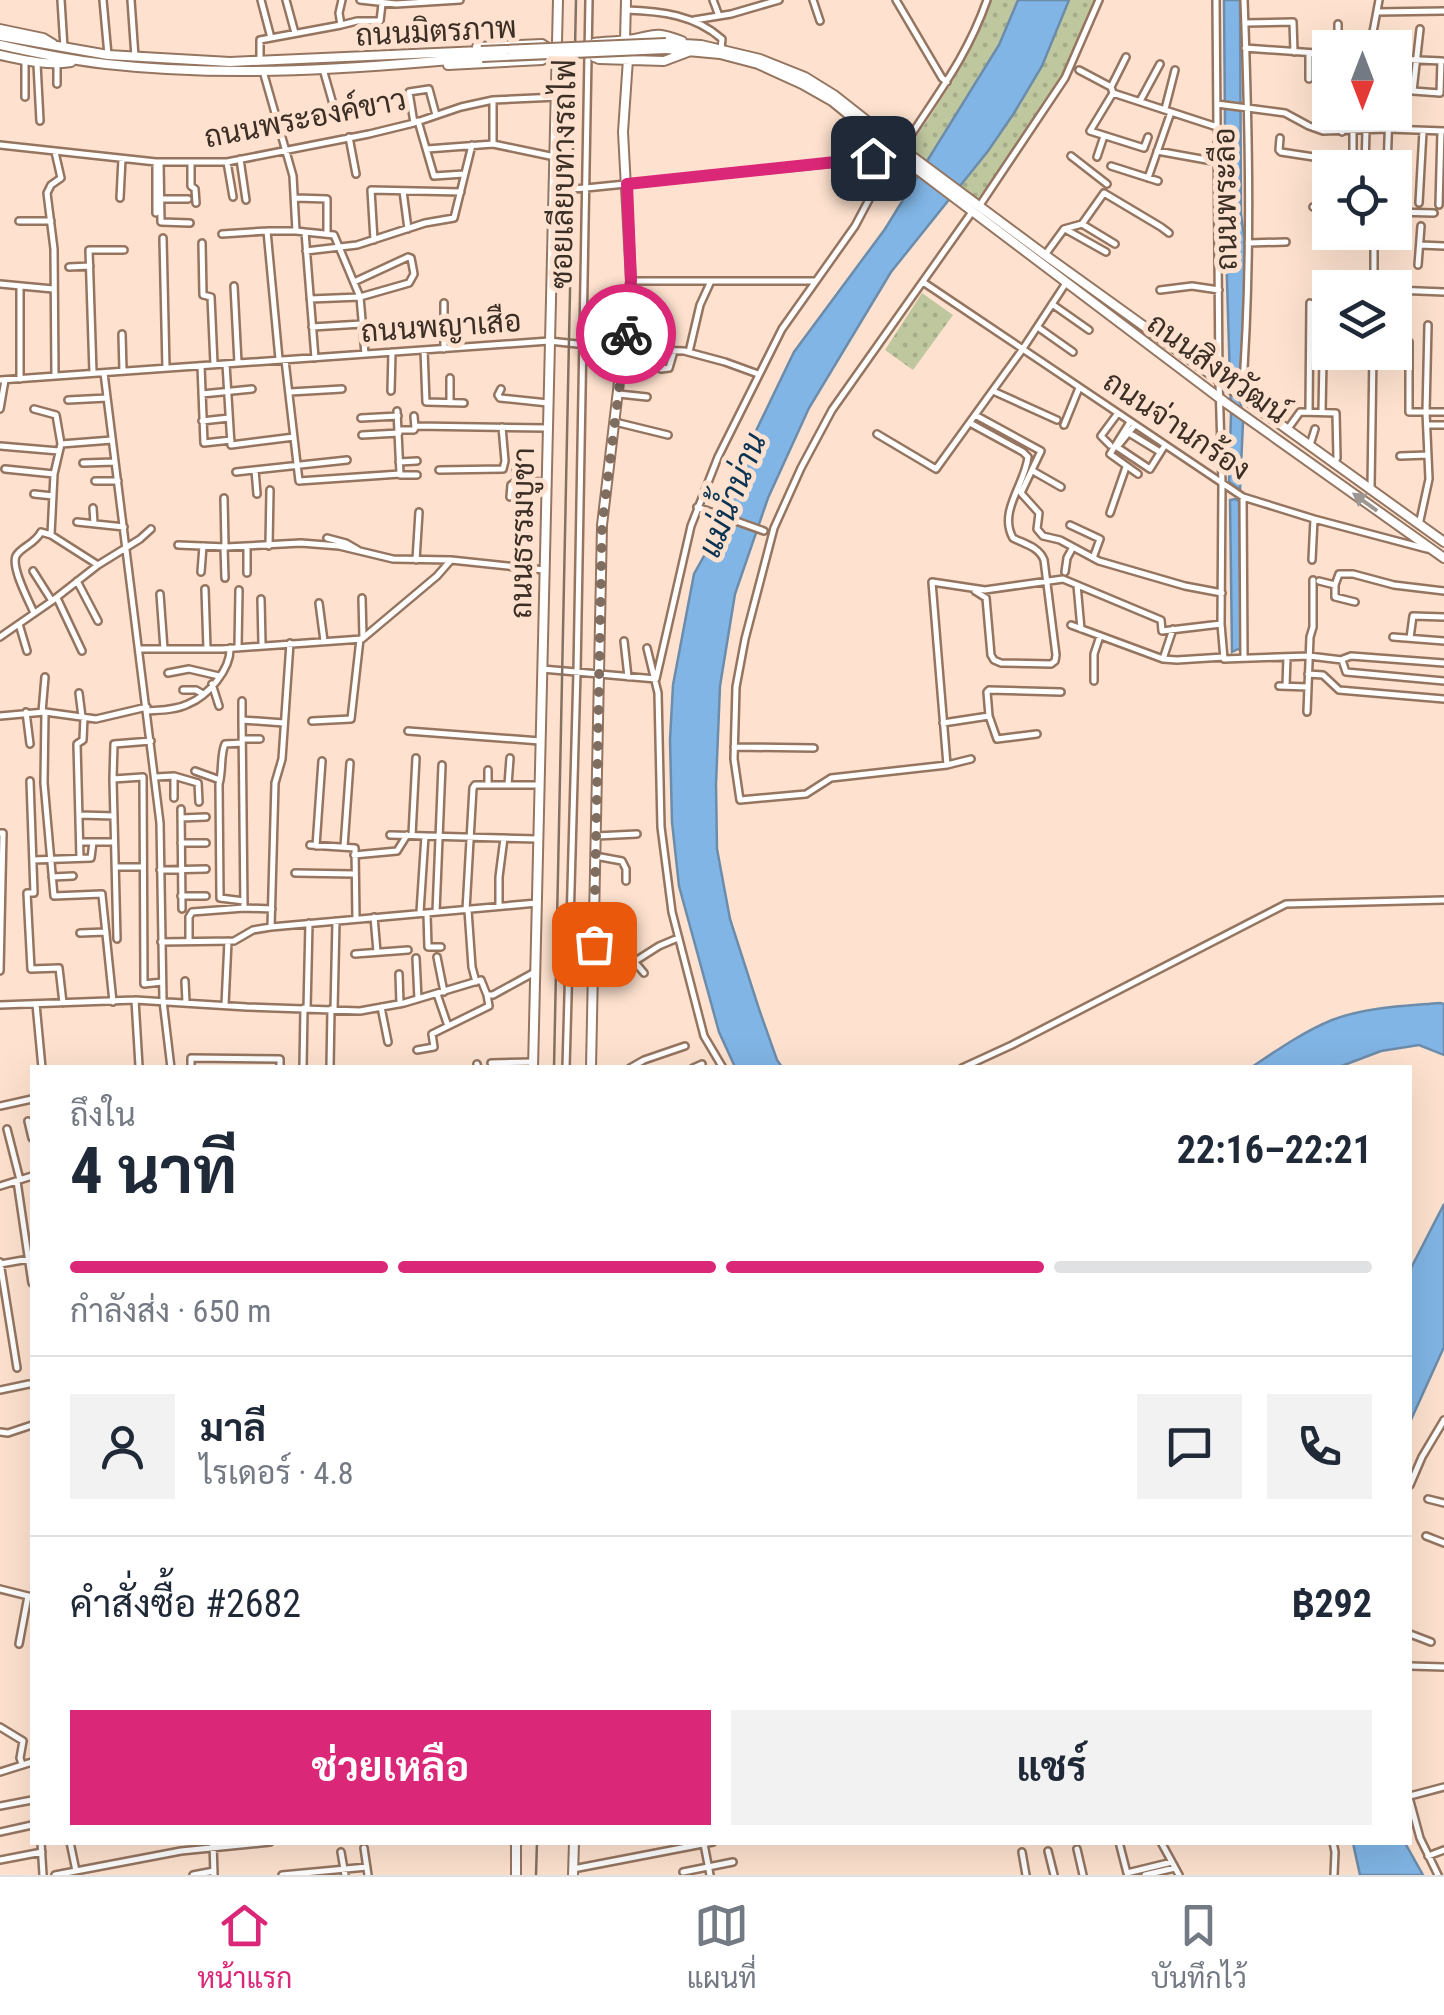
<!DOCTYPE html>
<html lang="th">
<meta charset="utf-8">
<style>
body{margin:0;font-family:"Roboto Condensed",Sarabun,sans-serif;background:#f2f2f3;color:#1f2937;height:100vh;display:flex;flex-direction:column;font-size:38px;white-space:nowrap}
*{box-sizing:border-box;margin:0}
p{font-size:32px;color:#747a83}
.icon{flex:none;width:55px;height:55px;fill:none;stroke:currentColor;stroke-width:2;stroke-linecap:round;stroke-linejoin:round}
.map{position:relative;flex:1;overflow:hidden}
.sheet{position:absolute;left:30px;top:1065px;width:1382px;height:780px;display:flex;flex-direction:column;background:#fff;border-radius:0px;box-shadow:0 10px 40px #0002}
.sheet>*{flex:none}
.needle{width:65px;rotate:180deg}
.tools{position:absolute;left:1312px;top:30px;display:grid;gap:20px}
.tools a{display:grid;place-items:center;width:100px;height:100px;border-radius:0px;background:#fff;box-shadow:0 10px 40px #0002;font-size:50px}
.pin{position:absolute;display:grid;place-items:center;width:85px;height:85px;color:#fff;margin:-42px;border-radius:20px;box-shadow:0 5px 15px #0006}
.courier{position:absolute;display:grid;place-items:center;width:100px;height:100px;margin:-50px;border:8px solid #db2777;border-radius:50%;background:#fff;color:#222;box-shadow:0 2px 12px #0007}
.headline em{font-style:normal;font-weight:700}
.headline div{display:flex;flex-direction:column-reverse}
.headline{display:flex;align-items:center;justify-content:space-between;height:170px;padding:0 40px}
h1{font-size:65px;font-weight:700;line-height:75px}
.bar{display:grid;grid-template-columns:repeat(4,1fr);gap:15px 10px;align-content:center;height:120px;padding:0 40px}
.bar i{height:12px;border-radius:8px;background:#e0e1e3}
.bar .current{background:#db2777}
.bar p{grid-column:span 4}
.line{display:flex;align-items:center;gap:25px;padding:0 40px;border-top:2px solid #e0e1e3}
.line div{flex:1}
.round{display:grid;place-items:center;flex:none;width:105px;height:105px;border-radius:0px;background:#f2f2f3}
.action{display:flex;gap:20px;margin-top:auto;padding:20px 40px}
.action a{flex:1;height:115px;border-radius:0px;background:#db2777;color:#fff;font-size:40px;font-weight:700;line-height:115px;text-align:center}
.action a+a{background:#f2f2f3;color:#1f2937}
.tabs{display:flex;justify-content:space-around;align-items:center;height:140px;border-top:2px solid #e0e1e3;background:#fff;font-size:28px;color:#747a83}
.tabs a{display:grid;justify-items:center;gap:5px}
.tabs .current{color:#db2777}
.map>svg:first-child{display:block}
.park{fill:url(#park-dots)}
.water{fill:#81b5e5;stroke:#6c8cab;stroke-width:2.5}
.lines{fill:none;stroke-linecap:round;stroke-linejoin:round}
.minor-casing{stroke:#957560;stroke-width:10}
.major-casing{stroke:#957560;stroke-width:12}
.minor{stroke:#fff;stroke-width:5}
.major{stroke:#fff;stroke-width:8}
.rail{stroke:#847164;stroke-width:2.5}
.major-bridge-casing{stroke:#957560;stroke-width:12;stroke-linecap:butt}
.major-bridge{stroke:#fff;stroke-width:8}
.oneway{fill:#9d9692}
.done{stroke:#7f6d60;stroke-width:10;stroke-dasharray:0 18}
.route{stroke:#db2777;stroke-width:12}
.labels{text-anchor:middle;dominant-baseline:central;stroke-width:10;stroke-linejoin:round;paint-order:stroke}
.street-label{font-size:30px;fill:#3b2e25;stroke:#fee2cf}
.water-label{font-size:32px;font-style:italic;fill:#0a3352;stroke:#fee2cf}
</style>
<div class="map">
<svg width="1444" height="1875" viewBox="0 0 1444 1875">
<defs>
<pattern id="park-dots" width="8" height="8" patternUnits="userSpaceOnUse" patternTransform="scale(2.5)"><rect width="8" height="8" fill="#bfc79f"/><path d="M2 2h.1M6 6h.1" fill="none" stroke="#a5ab89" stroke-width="1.8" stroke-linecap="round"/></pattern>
</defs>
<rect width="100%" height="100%" fill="#fee2cf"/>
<path class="park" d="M992 0H1018L997 50 929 164 909 148C941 100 973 54 992 0Z
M1069 0H1099L1065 78 980 202 960 186C1002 127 1046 69 1069 0Z
M922 293 953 315 913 370 885 350Z"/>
<path class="water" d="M1018 0H1069L1042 66 1014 113 988 151 891 272 809 408 768 498 735 594 720 686 716 784 717 849 730 919 759 1009 777 1060 782 1067H735L719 1032 679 886 672 822 670 740 673 685 694 574 709 547 727 491 794 352 885 229 999 45Z
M1224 0H1240L1241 214 1245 243 1244 320 1239 388 1243 422 1240 490 1229 482 1231 414 1226 248Z
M1235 499 1239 501 1241 650 1238 649 1232 652 1230 500Z
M1440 1003 1444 1004V1055L1419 1045 1381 1051 1339 1067H1252C1277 1050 1303 1032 1332 1020 1365 1007 1405 1006 1440 1003Z
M1444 1204V1347L1410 1422V1270Z
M1353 1843H1405L1423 1875H1360Z"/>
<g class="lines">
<defs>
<path id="minor" d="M61 0 64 48
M103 0 108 55
M131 0 135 57
M261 0 271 38
M286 0 295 33
M360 0 396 4 460 0
M713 0 719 16
M813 0 820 21
M896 0 942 78 947 82
M1216 0 1219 381 1222 483 1221 624 1224 659 1309 656 1342 660 1346 672 1444 681
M626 10C661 11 695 15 722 39L721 49
M1377 12 1444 11
M694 20 731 14 779 0
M1245 23 1293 22 1294 52
M341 25 357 21H380L382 4
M1420 29 1413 91 1440 93 1441 61
M1245 48 1330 54
M1338 48V24
M1370 48 1379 0
M260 59V40L341 25 339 13 342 0
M1395 59 1442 61
M25 60V97
M37 64 40 121
M323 69 333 104
M1079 70 1111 87 1113 93 1217 127
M263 71 293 176 296 231 305 232 315 358
M1309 79V53
M57 84V64
M1111 87 1126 57
M1113 93 1090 131 1144 148 1148 137
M493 100V142
M1140 101 1160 64
M1217 104 1285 113 1309 126 1323 131 1388 129 1444 131
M1165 109 1175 70
M418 121 434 176 464 174
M414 123 409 92 429 89 436 115
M280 127 320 120
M1342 132V112
M349 137 356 174
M1280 138 1279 150 1281 152 1353 163
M0 145 156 162H227L369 134 414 123 461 107 493 100 557 97
M427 149 493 144 555 157
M906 149V143C938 93 967 57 987 0
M1157 151 1218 162
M1071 156 1107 184
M1097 157 1104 136
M240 159 246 200
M156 162V213
M160 162 161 222 190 223
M191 162V186L195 189 196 203
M227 162 233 197
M1111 166 1158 181
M1353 168V131
M1365 168 1366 130
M1387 168 1389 112
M1148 178 1171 112
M554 190 586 188 873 159 888 163
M403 191 408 229
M120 198 122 159
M296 198 327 199V234
M161 199H188
M1419 203 1423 131
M980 205 1065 78 1099 0
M1439 205 1441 131
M1313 207 1330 209
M972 212 832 410 801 468 774 528 745 639 736 687 734 759 740 800 806 794 831 778 947 765 932 582 985 590 1063 579 1161 620 1162 631 1221 624
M1395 212 1434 213
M19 221H51
M1082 224 1115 244
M1065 229 1106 252
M305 232 334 235 360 297 365 354
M1374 232V288
M222 234 267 231
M163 238 166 368
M374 240 371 190 461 192
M202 243 203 295 211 297 214 364
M1248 243 1286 242
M1374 244H1393
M1420 245 1444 246
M306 251 357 245 425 223 454 218 472 145
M1045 255 1064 229 1082 224 1104 193 1161 227 1169 233
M1418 265 1421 226
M69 267 90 266
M631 281H816
M923 282 1243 497 1314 519 1427 549
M0 284 53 289
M20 286V379
M234 286 238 363
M1160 290 1192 286 1219 290
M1395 290 1444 292
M1324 291H1330
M310 299 360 297 409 283 414 274 411 258 408 257 354 282
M444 303V349
M1052 304 1089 330
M312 327 362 324
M1039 328 1073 352
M122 334 123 371
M1409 342V412H1444
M424 350 426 402 464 403
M648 350 650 318
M689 352 700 305 711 281
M279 359 267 231H296
M285 360 299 481 400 474 397 411
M226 364 231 445 294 437
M201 366 204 443 231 440
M661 369 669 368 674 351
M93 373 89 250H124
M104 373 160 823 163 1001 171 1068
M55 376 54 249 47 193 51 185 61 178 55 152
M0 380 549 341 625 349 684 351 725 362 758 374
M501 389 498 395 500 398 548 403
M391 391 392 352
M993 391 1057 420
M290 392 342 389
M202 394 252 389
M619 394 647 397
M1242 397C1252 265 1249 132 1244 0
M68 400 107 398
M450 403V378
M0 409 5 380
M34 409 56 415 61 444 54 474 51 535 98 565
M1309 410 1310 303
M1322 412 1324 307
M975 415 1041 451 1021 493 1039 513 1037 529 1043 536 1060 540 1099 561 1185 586 1222 593
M414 416 415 428
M361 418 398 416
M202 421 229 418
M615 422 668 435
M1130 422 1110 454 1138 474
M970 423 1023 452 1028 457C1025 484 998 512 1013 538 1025 544 1039 547 1044 560L1056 655 1055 661 1051 664 1001 663 994 660 991 655 986 598 975 591
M1064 425 1079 388
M1135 425 1117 447 1150 469 1165 445
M1427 425H1444
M399 430H414L416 426 547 428
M1287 430 1300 412 1336 413 1337 458 1334 464
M1129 433 1160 452
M877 434 936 469 1022 350 1066 283
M362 435 399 433
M61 444 112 440
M1110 445 1101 436 1118 413
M1310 445 1315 429
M0 446 59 451
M1400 456 1428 455
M399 462 417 461
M83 463 115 462
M516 465 517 481 546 482
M5 469 54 474
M255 470 257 494
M439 470 503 469 505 461 502 427
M1033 471 1061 487
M236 472 347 460
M400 475H417
M95 481H118
M1371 487 1373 352
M34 494 53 496
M510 497 511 485 517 481
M1243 497 1244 657
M224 498 225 545
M697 507 764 531
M93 508 94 523
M1110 513 1126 467
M77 522 124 527
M1070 525 1100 539 1093 558
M1419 525 1429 479 1426 412 1428 325
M327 538 346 543 358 550
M178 545 226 547 301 543 339 546 393 559 451 560 544 570
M247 546V573
M269 546 270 490
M224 547 225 578
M416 560 419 512
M1312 560 1314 519
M33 571 52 601
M201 572 203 546
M1065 572 1067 558 1073 547
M77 581 98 621
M1319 581 1335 585 1339 574H1353L1394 585 1444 591
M1077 585 1081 629
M1335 585V597L1355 602
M205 589 207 649
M160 594 164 649
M57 598 82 651
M362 598 363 638
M261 599 262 644
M319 603 324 641
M34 613C29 601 11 568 16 556 21 547 35 544 41 532L51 535
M19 624 27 651
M1071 625 1163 659 1177 660 1224 657
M0 637 52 601 98 565 140 539 151 529
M1393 637 1444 641
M1410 638 1413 616 1444 617
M624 641 628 677
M290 643 282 759 275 783 271 927 537 903
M238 647 239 590
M647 648 658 693 661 827 672 912 704 1036 723 1068
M140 649H222L362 639 437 576 451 560
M1163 659 1173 629
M1343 659 1351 656 1444 663
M542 669 656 679 691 526 718 457 782 329 855 226 890 160
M168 673 189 669 219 676
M1308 674 1323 675 1339 690 1444 699
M1094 681V654L1100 636
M212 684 219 706
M1279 686 1308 687
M1286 686 1287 657
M183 690H196L203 694
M79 693 82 717
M242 701V720
M148 711C161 710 176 710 188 704 208 696 231 669 230 648
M26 712 30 744
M42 712 45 677
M45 712 44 783 54 896 102 894
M1307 712 1310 637 1313 627V580
M0 716 45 712 96 719 147 707
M989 716 997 739 1037 734
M312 721 351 719 360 639
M943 723 989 716 987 692 989 690 1061 692
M408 731 540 741
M242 739H260
M242 743 225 744C220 755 223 771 219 784L220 898 244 901
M734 747 814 748
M947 765 971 759
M195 771 220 780
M174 776V798
M156 777 174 776 198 783 199 802
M113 779 143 777 144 984 162 982
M30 781 34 893H27L31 969 59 968 63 1003
M488 785V770
M508 785H539
M181 809 182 909
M80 815 114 816
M181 818 206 817
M0 833H3L0 971
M390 835 537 839
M412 835 416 758
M596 836 637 834
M80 842H114
M181 843H206
M310 845 355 848 356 919
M316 846 322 761
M344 847 350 763
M354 855 397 851 407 835
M595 856 622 861 626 869V881
M80 858 77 744 83 740 84 717
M33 860 91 858 93 842
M116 867H143
M160 870 206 869
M295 873 354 874
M52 877 73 876
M102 895 113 1002
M181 896H206
M499 906V877L504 838
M244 908 242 720 284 723
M466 910 473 788 475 785H508L510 758
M468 910 472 967 476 982
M420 912 425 836
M436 912 442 765
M427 914 428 947H441
M374 917 377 952
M80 933 106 932
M117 939 113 779 114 744 151 741
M189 940V917L192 912 244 908 272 909
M161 942 234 941 253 930 271 927
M593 944 620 940 621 930
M355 954 408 950
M437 957 444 992
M416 958 418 999
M634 961 644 973
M593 968 637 960 659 946 678 938
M399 974 400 1004
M185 981 186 1002
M437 994 448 1026
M135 1000 139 1066
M36 1004 42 1068
M0 1005 135 1000 247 1007 360 1011 404 1003 481 980 487 995H493L535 972
M225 1005 228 941
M381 1007 388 1042
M307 1009 309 923
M334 1010 336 921
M417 1050 434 1047 432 1034 489 1006 487 995
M491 1063 533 1062
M477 1064 478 1068
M191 1068V1058L280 1059V1068
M303 1068 304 1008
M330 1068 331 1009
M566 1068 577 672 589 0
M630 1068 644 1060 685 1046
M693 1068 702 1064
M962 1068 1012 1045 1286 904 1444 900
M0 1106 32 1099
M28 1121 32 1138
M7 1129 20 1180
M17 1181 32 1283
M0 1186 32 1176
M0 1262 17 1368
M0 1264 29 1259
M0 1390 29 1384
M0 1432 8 1433 32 1425
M1410 1485 1422 1457 1444 1420
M1428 1499 1444 1503
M1426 1536 1444 1543
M0 1589 32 1597
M1410 1634 1431 1642
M19 1644 28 1596
M1410 1666 1444 1667
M0 1727 23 1741 20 1758 22 1764
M0 1772 32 1762
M1410 1796 1444 1787
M1410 1801 1420 1838 1438 1875
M0 1806 32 1800
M0 1832 32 1825
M41 1842 43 1875
M70 1842 76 1871
M213 1842 214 1875
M1119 1842 1127 1873 1172 1862
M1161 1842 1179 1875
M1333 1842 1335 1852 1334 1875
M704 1844 710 1875
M364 1848 368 1875
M1077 1849 1083 1875
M1048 1851 1054 1875
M341 1852 345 1875
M1022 1852 1026 1875
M1428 1856 1444 1850
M0 1860 42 1852
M573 1869 713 1842
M683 1872 733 1862
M55 1875 181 1851 270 1842
M193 1875 214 1871
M282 1875 367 1867
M1145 1875 1175 1868"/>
<path id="major" d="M0 29 43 38 53 44
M0 36 108 55 230 62 481 51
M625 41 626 0
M682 41C650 29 656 37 627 40 615 42 605 41 594 43L592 50 594 57 599 59 664 61 688 52
M666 43 701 45 760 59 805 77 834 95 909 154 1045 255 1444 542
M0 45C35 53 70 60 106 64 231 78 357 69 482 57
M666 49 720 54 758 64 802 84 832 101 902 158 1226 403 1444 558
M0 55C24 60 47 66 71 62
M448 65 542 60 548 56V48L542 44 477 47
M533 1068 558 0
M591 1068 602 525 631 281 623 132 628 59
M516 1875V1842
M573 1875 574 1842"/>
</defs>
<use href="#minor" class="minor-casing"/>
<use href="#major" class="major-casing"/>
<use href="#minor" class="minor"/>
<use href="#major" class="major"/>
<path class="rail" d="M554 1068 576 0
M536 1875 537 1842"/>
<defs>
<path id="major-bridge" d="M481 51 666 43
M482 57 666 49"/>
</defs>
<use href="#major-bridge" class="major-bridge-casing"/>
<use href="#major-bridge" class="major-bridge"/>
</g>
<defs><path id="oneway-solid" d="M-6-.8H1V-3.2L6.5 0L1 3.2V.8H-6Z" transform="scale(2.5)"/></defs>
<use class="oneway" href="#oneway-solid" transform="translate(1365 502) rotate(-144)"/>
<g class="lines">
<path class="done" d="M594 944 602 525 626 334"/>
<path class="route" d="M626 334 631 281 627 184 873 158"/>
</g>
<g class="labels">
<g class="street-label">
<text transform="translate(436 31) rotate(-3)">ถนนมิตรภาพ</text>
<text transform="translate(305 118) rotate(-11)">ถนนพระองค์ขาว</text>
<text transform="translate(563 174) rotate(-89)">ซอยเลียบทางรถไฟ</text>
<text transform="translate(1225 199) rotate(-91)">ถนนพระลือ</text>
<text transform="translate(441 326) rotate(-4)">ถนนพญาเสือ</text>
<text transform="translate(1218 368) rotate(36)">ถนนสิงหวัฒน์</text>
<text transform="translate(1177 425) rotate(34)">ถนนจ่านกร้อง</text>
<text transform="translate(522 533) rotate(-89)">ถนนธรรมบูชา</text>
</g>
<g class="water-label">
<text transform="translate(732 495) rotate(-68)">แม่น้ำน่าน</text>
</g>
</g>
</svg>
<div class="tools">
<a><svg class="needle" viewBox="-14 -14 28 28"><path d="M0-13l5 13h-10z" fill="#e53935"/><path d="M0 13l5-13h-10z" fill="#747a83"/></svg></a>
<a><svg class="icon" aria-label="locate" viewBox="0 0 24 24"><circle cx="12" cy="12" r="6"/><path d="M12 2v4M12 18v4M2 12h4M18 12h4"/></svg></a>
<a><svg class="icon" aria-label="layers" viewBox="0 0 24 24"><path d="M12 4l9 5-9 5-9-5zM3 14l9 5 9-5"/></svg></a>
</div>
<div class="pin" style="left:594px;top:944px;background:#ea580c"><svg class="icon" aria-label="bag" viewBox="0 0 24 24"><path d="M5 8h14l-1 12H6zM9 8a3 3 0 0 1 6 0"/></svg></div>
<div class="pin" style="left:873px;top:158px;background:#1f2937"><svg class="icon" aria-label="home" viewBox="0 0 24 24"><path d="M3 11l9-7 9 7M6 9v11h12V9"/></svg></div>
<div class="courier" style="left:626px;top:334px"><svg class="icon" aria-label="bike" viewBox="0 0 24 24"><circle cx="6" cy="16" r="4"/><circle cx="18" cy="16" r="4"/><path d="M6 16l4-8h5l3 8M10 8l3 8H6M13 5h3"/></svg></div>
<section class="sheet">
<div class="headline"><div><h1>4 นาที</h1><p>ถึงใน</p></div><em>22:16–22:21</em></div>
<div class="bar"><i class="current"></i><i class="current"></i><i class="current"></i><i></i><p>กำลังส่ง · 650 m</p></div>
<div class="line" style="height:180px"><a class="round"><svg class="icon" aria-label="person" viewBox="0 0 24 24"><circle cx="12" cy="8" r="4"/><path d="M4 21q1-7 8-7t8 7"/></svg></a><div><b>มาลี</b><p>ไรเดอร์ · 4.8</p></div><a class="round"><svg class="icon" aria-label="chat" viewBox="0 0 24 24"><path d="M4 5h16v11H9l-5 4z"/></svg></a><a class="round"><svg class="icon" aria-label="phone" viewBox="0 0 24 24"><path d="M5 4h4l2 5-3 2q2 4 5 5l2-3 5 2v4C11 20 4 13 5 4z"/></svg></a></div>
<div class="line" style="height:130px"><div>คำสั่งซื้อ #2682</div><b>฿292</b></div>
<div class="action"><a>ช่วยเหลือ</a><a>แชร์</a></div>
</section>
</div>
<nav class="tabs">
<a class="current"><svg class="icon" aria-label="home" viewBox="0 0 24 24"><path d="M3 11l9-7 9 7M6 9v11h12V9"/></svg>หน้าแรก</a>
<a><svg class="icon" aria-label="map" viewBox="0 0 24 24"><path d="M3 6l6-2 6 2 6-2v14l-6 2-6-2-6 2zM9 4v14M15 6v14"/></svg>แผนที่</a>
<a><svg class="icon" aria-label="saved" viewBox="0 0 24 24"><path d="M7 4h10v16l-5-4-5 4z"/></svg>บันทึกไว้</a>
</nav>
